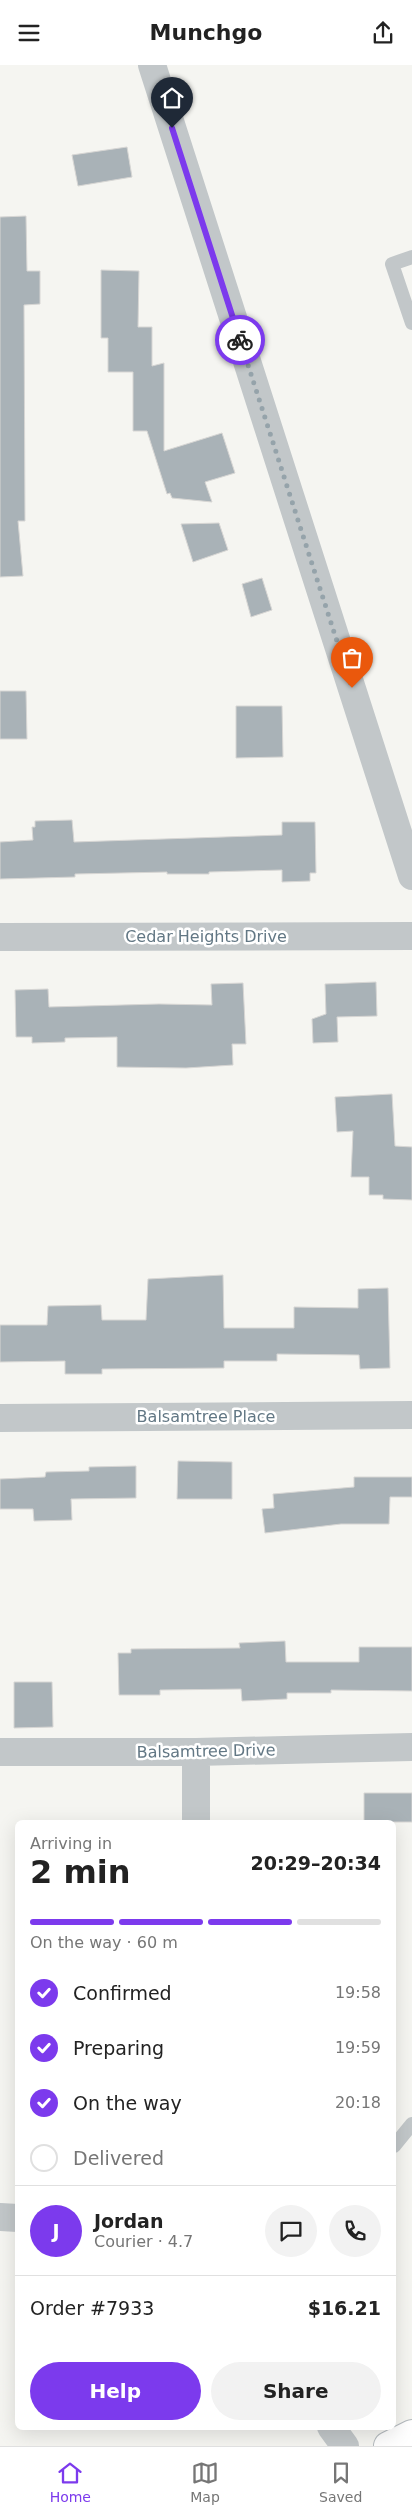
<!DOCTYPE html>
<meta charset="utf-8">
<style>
body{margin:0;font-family:"DejaVu Sans",sans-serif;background:#f2f2f2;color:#222;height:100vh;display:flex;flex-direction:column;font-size:19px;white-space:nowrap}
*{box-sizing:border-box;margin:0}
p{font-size:16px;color:#767676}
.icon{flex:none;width:28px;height:28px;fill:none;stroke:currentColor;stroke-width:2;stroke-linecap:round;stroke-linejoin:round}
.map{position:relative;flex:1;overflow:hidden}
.drawer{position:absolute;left:15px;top:1755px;width:381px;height:610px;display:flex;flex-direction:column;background:#fff;border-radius:8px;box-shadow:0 5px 20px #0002}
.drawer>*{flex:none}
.pin{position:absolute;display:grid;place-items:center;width:42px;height:42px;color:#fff;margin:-51px -21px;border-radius:50% 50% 50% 0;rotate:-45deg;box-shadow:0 0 5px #0007}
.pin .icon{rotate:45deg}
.courier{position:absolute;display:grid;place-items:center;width:50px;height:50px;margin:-25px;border:4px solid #7c3aed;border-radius:50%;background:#fff;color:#222;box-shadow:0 1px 6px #0007}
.summary em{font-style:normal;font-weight:700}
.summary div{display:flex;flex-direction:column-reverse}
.summary{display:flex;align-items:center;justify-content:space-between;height:85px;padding:0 15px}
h1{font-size:32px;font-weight:700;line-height:38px}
.bar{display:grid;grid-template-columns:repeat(4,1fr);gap:8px 5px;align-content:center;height:60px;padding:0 15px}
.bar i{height:6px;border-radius:4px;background:#e0e0e0}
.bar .current{background:#7c3aed}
.bar p{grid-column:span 4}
.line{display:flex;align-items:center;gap:12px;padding:0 15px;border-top:1px solid #e0e0e0}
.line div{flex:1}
.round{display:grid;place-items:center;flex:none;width:52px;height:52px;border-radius:26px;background:#f2f2f2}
ol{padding:0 15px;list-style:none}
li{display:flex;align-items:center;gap:15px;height:55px}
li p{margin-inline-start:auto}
li .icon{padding:5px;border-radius:50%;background:#7c3aed;color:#fff;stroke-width:4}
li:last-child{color:#767676}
li i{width:28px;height:28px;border:2px solid #e0e0e0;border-radius:50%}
.cta{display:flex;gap:10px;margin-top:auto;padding:10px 15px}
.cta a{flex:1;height:58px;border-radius:30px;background:#7c3aed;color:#fff;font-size:20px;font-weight:700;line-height:58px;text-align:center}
.cta a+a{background:#f2f2f2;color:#222}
header{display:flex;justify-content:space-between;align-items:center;height:65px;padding:0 15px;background:#fff;font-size:22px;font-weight:700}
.tabs{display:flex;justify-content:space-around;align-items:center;height:70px;border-top:1px solid #e0e0e0;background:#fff;font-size:14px;color:#767676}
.tabs a{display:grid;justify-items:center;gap:2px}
.tabs .current{color:#7c3aed}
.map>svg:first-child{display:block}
.building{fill:#a9b2b7;stroke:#d7d6d4}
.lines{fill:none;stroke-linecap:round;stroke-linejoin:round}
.secondary-casing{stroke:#b4babe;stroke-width:30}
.lane{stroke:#c2c7c9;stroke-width:14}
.street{stroke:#c2c7c9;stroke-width:28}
.secondary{stroke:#fff;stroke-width:28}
.done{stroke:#95a3aa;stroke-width:5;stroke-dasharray:0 9}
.route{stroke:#7c3aed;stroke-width:6}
.labels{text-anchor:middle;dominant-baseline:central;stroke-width:5;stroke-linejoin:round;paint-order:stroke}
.street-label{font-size:16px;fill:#627784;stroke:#fff}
</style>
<header><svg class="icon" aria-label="menu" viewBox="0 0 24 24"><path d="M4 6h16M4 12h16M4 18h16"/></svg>Munchgo<svg class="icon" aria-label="share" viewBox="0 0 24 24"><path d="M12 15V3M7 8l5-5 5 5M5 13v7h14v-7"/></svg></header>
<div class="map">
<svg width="412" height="2381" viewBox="0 0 412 2381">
<rect width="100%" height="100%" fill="#f5f5f1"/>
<path class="building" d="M127 82 132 112 78 121 72 90Z
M26 151 27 206H40V239L24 240 25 456H18L23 511 0 512V152Z
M101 205 139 206 138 262H152V301L164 298V386L222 368 235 408 205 417 212 437 172 433 170 428 167 429 147 366H133V307H108V273H101Z
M219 458 228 485 193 497 181 459Z
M262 513 272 545 251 552 242 519Z
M0 626H26L27 674H0Z
M236 641H282L283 692 236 693Z
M72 755 74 777 282 770V757H315L316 808H310V816L282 817V805L209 807V809H167V807L75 809V812L0 814V777L33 775 32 762H35V756Z
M376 917 377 951 337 952 338 977 313 978 312 954 326 949 325 919Z
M243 918 246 979H232L233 1000 186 1003 117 1002V972L65 973V977L32 978V972H16L15 925 48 924 49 942 159 939 212 940 211 919Z
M392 1029 395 1081 412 1082V1135L383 1134V1130H369V1112H351L353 1066 337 1067 335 1032Z
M223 1210 224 1263H294V1242L358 1243V1224L388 1223 390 1303 360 1304 359 1290 277 1289V1296H224V1303L102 1304V1309H65V1296L0 1297V1260H47L48 1241 101 1240 102 1255H146L148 1214Z
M178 1396 232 1397V1434H177Z
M136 1401V1433L71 1434 72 1455 34 1456 33 1444H0V1414L45 1412 46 1407 89 1406V1402Z
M354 1412H412V1432H390L389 1459H341L265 1468 262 1444 274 1443 273 1429 354 1422Z
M285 1576 286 1597H359V1582H412V1626L331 1625V1628H287V1634L242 1636 241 1624 160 1625V1630H119L118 1588H131V1584L240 1583 239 1578Z
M14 1617H52L53 1662 14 1663Z
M364 1728H412V1757H364Z"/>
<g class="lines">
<defs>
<path id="secondary" d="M388 2381 412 2369"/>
</defs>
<use href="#secondary" class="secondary-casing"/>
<path class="lane" d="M412 192 392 199 412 258
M394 2081 412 2059"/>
<path class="street" d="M152 0 412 811
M0 872 412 871
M0 1353 412 1350
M0 1687H196L412 1682
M196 1687V1758
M0 2152 18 2153
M331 2362 345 2381"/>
<use href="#secondary" class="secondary"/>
</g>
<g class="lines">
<path class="done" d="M240 275 352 623"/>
<path class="route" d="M172 63 240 275"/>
</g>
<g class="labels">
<g class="street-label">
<text x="206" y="871">Cedar Heights Drive</text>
<text x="206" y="1351">Balsamtree Place</text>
<text transform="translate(206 1686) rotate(-1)">Balsamtree Drive</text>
</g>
</g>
</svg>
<div class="pin" style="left:352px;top:623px;background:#ea580c"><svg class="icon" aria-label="bag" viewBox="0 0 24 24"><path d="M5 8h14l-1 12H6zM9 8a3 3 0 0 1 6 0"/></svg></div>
<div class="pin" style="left:172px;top:63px;background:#1f2937"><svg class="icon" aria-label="home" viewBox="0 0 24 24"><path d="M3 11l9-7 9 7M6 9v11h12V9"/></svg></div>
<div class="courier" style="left:240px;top:275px"><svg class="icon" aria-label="bike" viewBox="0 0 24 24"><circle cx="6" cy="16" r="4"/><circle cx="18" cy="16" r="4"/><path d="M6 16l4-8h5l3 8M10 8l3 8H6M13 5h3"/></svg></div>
<section class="drawer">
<div class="summary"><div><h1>2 min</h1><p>Arriving in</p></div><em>20:29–20:34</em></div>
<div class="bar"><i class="current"></i><i class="current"></i><i class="current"></i><i></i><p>On the way · 60 m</p></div>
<ol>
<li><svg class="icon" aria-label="check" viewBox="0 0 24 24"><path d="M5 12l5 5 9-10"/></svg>Confirmed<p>19:58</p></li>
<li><svg class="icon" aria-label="check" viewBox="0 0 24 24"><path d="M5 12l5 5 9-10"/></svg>Preparing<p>19:59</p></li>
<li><svg class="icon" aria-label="check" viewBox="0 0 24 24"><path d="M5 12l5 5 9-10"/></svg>On the way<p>20:18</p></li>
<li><i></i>Delivered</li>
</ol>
<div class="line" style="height:90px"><b class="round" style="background:#7c3aed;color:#fff">J</b><div><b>Jordan</b><p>Courier · 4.7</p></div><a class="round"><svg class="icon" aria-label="chat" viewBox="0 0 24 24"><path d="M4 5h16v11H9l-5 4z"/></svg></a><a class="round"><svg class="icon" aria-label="phone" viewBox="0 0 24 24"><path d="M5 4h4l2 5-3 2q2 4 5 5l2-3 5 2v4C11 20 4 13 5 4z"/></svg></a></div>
<div class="line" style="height:65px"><div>Order #7933</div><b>$16.21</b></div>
<div class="cta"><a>Help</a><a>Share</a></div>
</section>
</div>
<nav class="tabs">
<a class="current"><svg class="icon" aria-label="home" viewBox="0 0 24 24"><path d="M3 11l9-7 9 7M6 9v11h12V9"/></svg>Home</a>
<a><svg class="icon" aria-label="map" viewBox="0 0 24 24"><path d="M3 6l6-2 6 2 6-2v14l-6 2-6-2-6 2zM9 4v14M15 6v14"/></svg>Map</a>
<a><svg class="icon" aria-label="saved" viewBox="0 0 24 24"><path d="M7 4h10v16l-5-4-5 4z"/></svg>Saved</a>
</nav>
